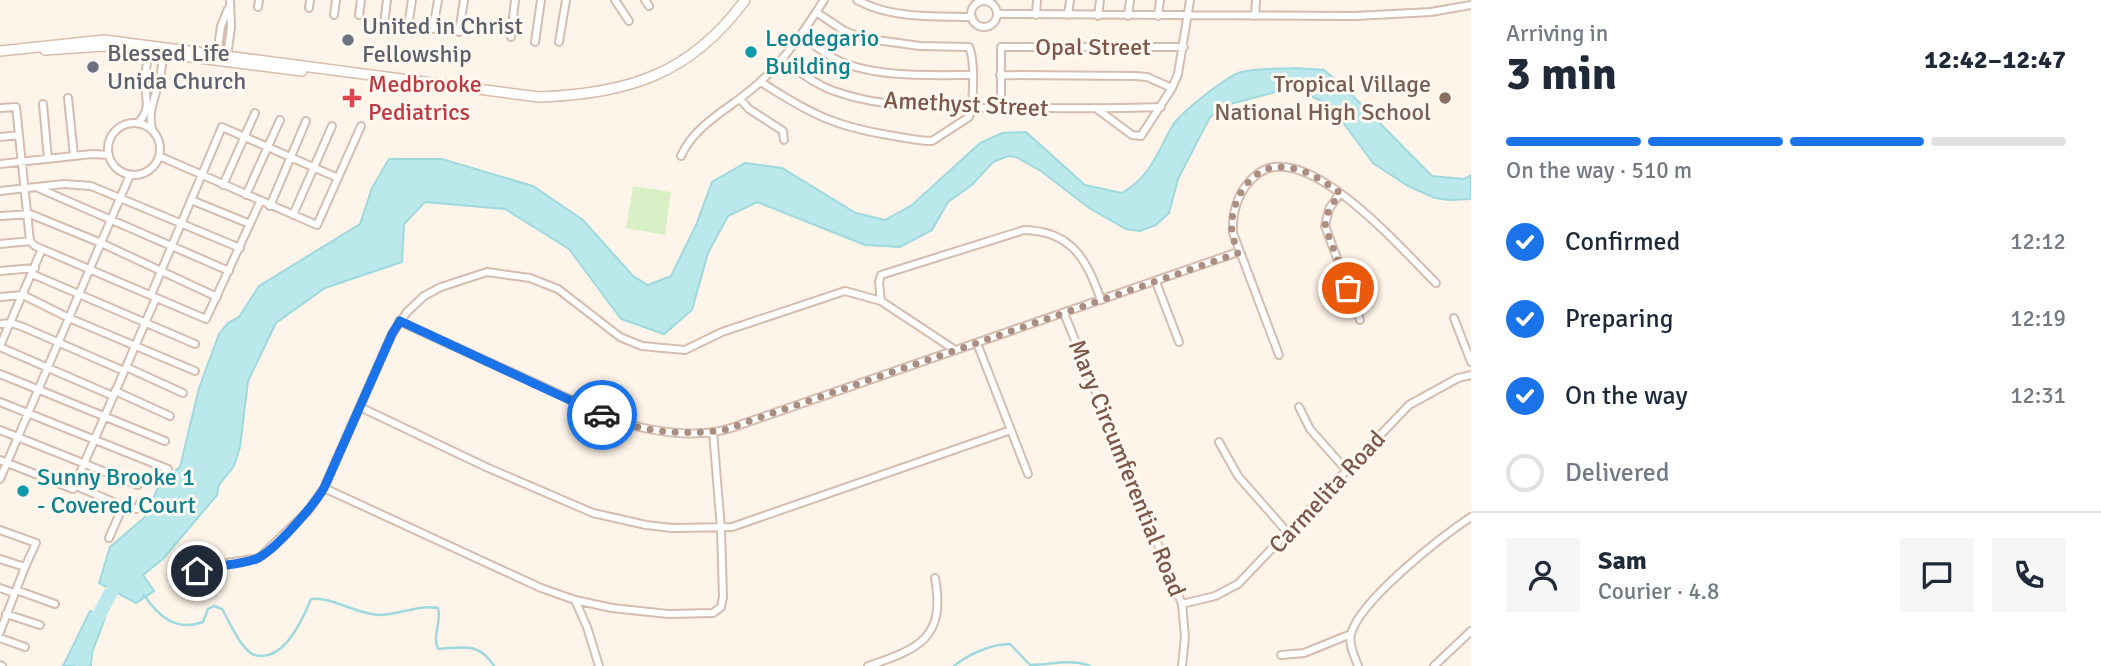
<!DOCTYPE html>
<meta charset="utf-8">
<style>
body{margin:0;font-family:Signika,sans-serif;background:#f6f6f7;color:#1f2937;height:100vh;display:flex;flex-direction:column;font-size:26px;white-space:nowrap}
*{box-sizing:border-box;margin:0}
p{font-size:23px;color:#747a83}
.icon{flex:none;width:38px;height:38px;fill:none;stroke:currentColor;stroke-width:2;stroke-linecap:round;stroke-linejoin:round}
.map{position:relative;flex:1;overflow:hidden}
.panel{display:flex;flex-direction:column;background:#fff;width:630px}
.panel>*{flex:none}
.pin{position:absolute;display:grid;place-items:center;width:60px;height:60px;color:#fff;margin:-30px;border:4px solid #fff;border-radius:50%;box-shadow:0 2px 7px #0007}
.courier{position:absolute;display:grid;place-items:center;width:70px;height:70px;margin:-35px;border:5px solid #1a73e8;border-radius:50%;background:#fff;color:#222;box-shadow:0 2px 9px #0007}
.headline em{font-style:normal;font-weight:800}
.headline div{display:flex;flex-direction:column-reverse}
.headline{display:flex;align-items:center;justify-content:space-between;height:119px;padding:0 35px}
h1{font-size:46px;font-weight:800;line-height:52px}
.bar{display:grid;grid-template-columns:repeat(4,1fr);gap:10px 7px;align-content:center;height:84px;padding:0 35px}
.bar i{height:9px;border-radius:5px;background:#e0e1e3}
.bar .on{background:#1a73e8}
.bar p{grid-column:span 4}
.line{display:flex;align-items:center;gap:18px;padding:0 35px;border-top:2px solid #e0e1e3}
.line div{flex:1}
.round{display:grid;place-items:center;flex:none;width:74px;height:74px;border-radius:0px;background:#f6f6f7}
ol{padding:0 35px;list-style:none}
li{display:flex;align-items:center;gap:21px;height:77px}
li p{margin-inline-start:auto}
li .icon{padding:7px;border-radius:50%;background:#1a73e8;color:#fff;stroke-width:4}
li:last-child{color:#747a83}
li i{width:38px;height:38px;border:4px solid #e0e1e3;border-radius:50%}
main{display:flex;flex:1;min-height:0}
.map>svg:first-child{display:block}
.green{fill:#d9efc5}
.water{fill:#bae8eb;stroke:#9fd9de;stroke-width:2}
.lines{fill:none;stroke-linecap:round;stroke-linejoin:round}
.stream{stroke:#9fd9de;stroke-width:2.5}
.river{stroke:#bae8eb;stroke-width:14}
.minor-casing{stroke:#d5bdaf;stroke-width:10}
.secondary-casing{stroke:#d9bdac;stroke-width:12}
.minor{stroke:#fff;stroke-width:6}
.secondary{stroke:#fff;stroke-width:9}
.done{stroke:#aa8e81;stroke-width:7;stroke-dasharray:0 12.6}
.route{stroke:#1a73e8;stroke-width:9}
.worship-dot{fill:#6b7280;stroke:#fff9f1;stroke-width:2.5}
.culture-dot{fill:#0f9aa8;stroke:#fff9f1;stroke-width:2.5}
.health-dot{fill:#e0444e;stroke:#fff9f1;stroke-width:2.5}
.education-dot{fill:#8d6e63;stroke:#fff9f1;stroke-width:2.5}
.labels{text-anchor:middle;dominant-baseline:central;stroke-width:6;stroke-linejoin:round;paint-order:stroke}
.worship-label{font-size:24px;fill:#5b616d;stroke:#fff9f1;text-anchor:start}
.culture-label{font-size:24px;fill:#0d838f;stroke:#fff9f1;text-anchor:start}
.street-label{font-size:24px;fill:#7d5749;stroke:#fff9f1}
.health-label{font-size:24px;fill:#be3a42;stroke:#fff9f1;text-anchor:start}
.education-label{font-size:24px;fill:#785e54;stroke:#fff9f1;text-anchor:end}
</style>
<main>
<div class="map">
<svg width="1471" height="666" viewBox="0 0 1471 666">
<rect width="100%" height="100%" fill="#fef4e9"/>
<path class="green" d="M633 186 671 192 665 235 626 228Z"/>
<path class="water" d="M1295 68 1324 70 1345 88 1432 176 1464 179 1471 175V199L1449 200 1435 198 1408 186 1373 163 1330 105 1304 93 1287 89 1230 104 1210 117 1178 179 1169 213 1156 225 1140 231 1126 229 1089 208 1041 171 1016 157 1008 156 993 162 972 185 948 202 932 230 900 247 865 245 757 202 728 216 708 253 692 310 664 334 621 319 569 249 505 209 425 202 404 224 402 262 325 288 276 323 248 381 240 447 234 466 219 485 217 495 163 559 143 575 154 591 136 603 99 583 110 547 145 517 160 483 180 467 199 388 219 334 228 323 239 317 259 286 360 224 372 188 389 159H442L533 186 583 220 633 276 648 285 671 276 696 225 712 182 745 163 782 168 856 213 885 220 912 205 980 143 1002 133 1026 132 1085 185 1122 193C1152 175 1156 154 1173 125 1180 113 1227 76 1241 72 1257 68 1278 69 1295 68Z
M90 611 105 618 92 653 91 666H63Z"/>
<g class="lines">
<path class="stream" d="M144 595C158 616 176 632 203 622L208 609 214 606 222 609C230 623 239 645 252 654 283 666 303 619 311 599 334 597 355 614 379 615 399 615 419 604 438 608 442 621 432 635 438 649 463 648 478 641 494 666
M954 666C969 654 991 644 1010 644L1030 665C1051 665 1070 658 1090 666"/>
<path class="river" d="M82 666 88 636 120 575"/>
<defs>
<path id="minor" d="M615 0 629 21
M645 0 649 6
M857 0C892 19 933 16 972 17
M971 14a13 13 0 1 1 26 0a13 13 0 1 1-26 0Z
M258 7 259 0
M309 8 310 0
M997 14 1355 16 1431 12 1471 5
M334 15 336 0
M359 15 361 0
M1036 15 1037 0
M1068 15 1070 0
M1098 16 1100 0
M1128 16 1130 0
M1158 16 1160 0
M1255 16 1256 0
M384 24 387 0
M408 26 412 0
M433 29 438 0
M459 32 464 0
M801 36C813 44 824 53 837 60 875 78 930 75 972 75
M511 37 515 0
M535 42 541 0
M559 42 566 0
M217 56 221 26 228 9
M227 57 231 27 230 0
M782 60C799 71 817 86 837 92 886 109 949 108 1001 108 1054 108 1107 109 1161 107
M1000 75 1136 76 1147 77 1172 88
M761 82C810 114 836 127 894 136 907 138 920 141 932 141L969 117C974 103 975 59 969 47L920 46 862 38 843 30 816 12
M68 98 74 156
M740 99 749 109 783 131 784 140
M43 104 48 159
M0 108 16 107 30 241
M1001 108V47H1184
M1097 109 1132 135 1141 136 1172 88 1178 74 1190 0
M138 123C151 109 146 101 145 84 144 73 148 59 150 48
M108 149a26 26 0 1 1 52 0a26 26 0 1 1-52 0Z
M152 129C148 112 154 101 158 85 162 75 162 62 163 51
M0 137 19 135
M159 156 317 225 361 126
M681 156C696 122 734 107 760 82 786 58 805 30 824 0
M0 164 92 154 109 155
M223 185 255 113
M38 188 229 271
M0 191 64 184 91 186 240 248
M1340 193 1329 209 1325 226 1360 320
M246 195 280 120
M191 200 250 224
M270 206 306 121
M293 215 332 126
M0 216 30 214 101 243 217 297
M0 244 30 241 35 246 206 319 260 202
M0 271 35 268
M32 274 195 344
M1156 282 1179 342
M151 295 222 127 338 178
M0 297 23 295 69 318 195 371
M881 301 879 282 881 275 1024 230C1073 231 1087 261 1101 300
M1064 313 1182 604 1185 637 1182 666
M1454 318 1471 362
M399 321 620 422C655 432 696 439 731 428L1238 252
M0 324 11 323 23 327 124 371
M977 343 1028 474
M0 346 42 249
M0 347 113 396
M1279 355 1233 233C1232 211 1238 191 1255 176 1303 133 1404 252 1436 283
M126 367 183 393
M0 374 165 441
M115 391 170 416
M0 402 168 469
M360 407 486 467 593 513 646 525 672 528 732 527 1011 430
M1299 407 1310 429 1347 471
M0 430 138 485
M1219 442 1238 476 1288 533
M0 460 73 489 156 298
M0 479 130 175
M76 486 123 506 109 538
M324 488 541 588 575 600 612 608 668 614 713 613 721 607 723 597 721 529 713 432
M123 506 137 509 140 503
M0 530 36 543 25 567
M0 559 25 567 0 632
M197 571 220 564 259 558 308 511 324 488 392 334 407 312 424 296 441 287 487 272 530 278 558 289 620 337 642 346 685 350 722 332 845 291 881 301 955 350
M0 588 14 593
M16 590 55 604
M575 600 587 627 599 666
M1182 604 1215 596 1238 584 1409 405 1458 378 1471 375
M6 614 40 625
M0 638 25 647
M1281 655 1304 653 1351 634
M0 665 2 666
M868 666C919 649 946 638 935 578
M1358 666C1355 657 1348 644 1351 634 1360 600 1441 537 1471 517
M1434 666 1471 631"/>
<path id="secondary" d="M45 50 103 46 302 71
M0 51 104 40 539 97C628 94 691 74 745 0"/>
</defs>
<use href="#minor" class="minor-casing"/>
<use href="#secondary" class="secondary-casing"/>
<use href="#minor" class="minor"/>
<use href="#secondary" class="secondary"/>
</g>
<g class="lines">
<path class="done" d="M602 415C639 432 683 436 724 430L1238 253C1236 246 1233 239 1232 232 1229 203 1250 165 1282 167 1305 168 1322 180 1340 193L1329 209 1325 226 1348 288"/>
<path class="route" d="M197 571C217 564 238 566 256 559 275 551 313 506 324 488L392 334 400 321 602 415"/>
</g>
<g class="worship-dot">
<circle cx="348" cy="40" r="7"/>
<circle cx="93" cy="67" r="7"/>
</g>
<g class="culture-dot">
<circle cx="751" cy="52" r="7"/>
<circle cx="23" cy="491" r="7"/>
</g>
<path class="health-dot" d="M348.5 87.5h7v7h7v7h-7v7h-7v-7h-7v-7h7z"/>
<circle class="education-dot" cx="1445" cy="98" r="7"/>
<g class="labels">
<g class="worship-label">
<text x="362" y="26">United in Christ<tspan x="362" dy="28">Fellowship</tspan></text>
<text x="107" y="53">Blessed Life<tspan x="107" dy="28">Unida Church</tspan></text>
</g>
<g class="culture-label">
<text x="765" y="38">Leodegario<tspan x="765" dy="28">Building</tspan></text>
<text x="37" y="477">Sunny Brooke 1<tspan x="37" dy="28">- Covered Court</tspan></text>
</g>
<g class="street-label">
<text x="1093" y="47">Opal Street</text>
<text transform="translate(966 104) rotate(3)">Amethyst Street</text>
<text transform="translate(1127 468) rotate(68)">Mary Circumferential Road</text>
<text transform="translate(1327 492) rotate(-47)">Carmelita Road</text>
</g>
<g class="health-label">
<text x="368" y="84">Medbrooke<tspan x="368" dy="28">Pediatrics</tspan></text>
</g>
<g class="education-label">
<text x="1431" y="84">Tropical Village<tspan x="1431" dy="28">National High School</tspan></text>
</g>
</g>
</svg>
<div class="pin" style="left:1348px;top:288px;background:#ea580c"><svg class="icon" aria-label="bag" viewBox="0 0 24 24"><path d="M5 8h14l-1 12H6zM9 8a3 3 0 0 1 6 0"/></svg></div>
<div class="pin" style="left:197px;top:571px;background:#1f2937"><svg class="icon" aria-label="home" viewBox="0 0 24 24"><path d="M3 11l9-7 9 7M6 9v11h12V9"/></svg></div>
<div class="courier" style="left:602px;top:415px"><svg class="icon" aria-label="car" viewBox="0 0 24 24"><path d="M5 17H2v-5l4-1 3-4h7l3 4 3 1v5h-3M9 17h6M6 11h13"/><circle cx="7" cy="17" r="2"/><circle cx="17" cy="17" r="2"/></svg></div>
</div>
<section class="panel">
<div class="headline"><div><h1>3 min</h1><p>Arriving in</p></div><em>12:42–12:47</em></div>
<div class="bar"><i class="on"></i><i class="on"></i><i class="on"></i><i></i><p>On the way · 510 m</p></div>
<ol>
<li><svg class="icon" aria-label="check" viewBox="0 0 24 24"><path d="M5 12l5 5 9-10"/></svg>Confirmed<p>12:12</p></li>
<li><svg class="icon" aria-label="check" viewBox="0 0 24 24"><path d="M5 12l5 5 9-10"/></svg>Preparing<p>12:19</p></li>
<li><svg class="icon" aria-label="check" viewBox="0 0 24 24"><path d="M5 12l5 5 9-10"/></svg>On the way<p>12:31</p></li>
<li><i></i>Delivered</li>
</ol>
<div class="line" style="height:126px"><a class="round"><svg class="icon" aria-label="person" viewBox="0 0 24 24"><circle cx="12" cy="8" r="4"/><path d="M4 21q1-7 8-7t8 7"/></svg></a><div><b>Sam</b><p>Courier · 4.8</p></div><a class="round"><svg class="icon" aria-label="chat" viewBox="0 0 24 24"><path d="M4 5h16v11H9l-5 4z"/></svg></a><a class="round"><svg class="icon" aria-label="phone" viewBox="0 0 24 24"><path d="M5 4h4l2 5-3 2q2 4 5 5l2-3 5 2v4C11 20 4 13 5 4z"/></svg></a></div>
</section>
</main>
